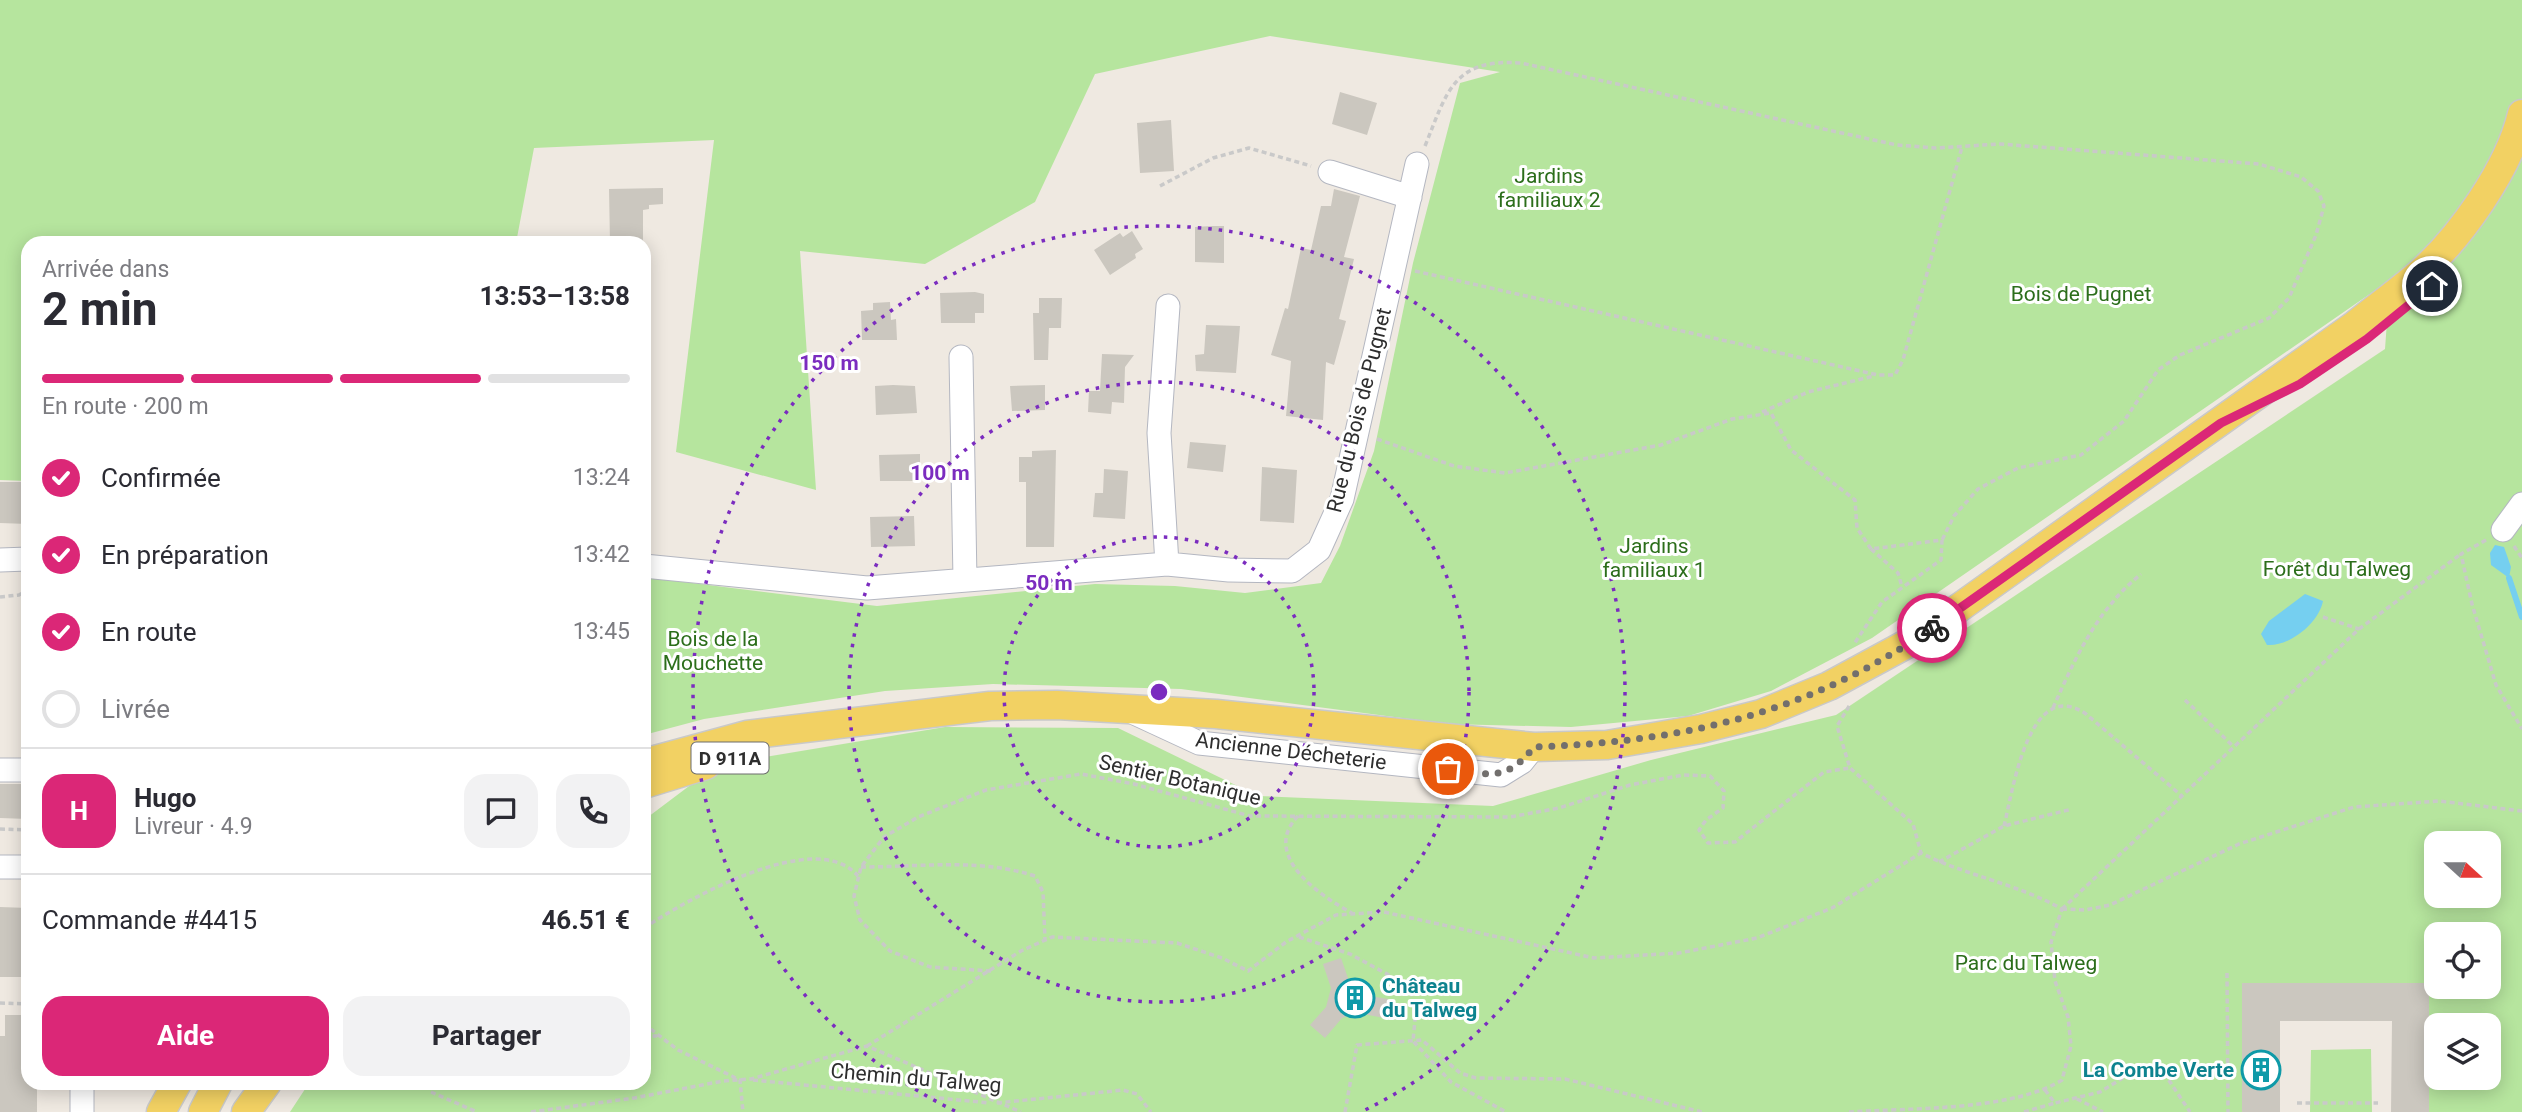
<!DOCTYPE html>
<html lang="fr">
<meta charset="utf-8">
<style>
body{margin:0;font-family:Roboto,sans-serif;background:#f2f2f3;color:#2b2b33;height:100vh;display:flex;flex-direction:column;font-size:26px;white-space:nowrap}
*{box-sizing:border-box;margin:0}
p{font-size:23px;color:#7c7c81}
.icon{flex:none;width:38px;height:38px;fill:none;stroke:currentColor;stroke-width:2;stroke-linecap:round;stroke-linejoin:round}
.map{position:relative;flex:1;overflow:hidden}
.sheet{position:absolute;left:21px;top:236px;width:630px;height:854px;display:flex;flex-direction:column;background:#fff;border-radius:21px;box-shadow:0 4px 18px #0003}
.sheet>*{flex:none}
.needle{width:46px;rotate:111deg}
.buttons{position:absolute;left:2424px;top:831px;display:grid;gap:14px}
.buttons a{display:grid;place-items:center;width:77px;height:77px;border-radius:14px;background:#fff;box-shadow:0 4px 18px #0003;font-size:35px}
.pin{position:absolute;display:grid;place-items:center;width:60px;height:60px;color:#fff;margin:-30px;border:4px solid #fff;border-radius:50%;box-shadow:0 2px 7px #0007}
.courier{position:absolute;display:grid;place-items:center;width:70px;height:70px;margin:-35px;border:5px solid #db2777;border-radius:50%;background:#fff;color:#222;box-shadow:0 2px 9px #0007}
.overview em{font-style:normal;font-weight:700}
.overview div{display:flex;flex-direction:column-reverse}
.overview{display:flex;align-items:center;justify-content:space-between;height:119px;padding:0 21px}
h1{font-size:46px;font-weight:700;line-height:52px}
.bar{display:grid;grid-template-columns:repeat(4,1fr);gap:10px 7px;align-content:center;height:84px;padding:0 21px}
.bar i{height:9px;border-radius:5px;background:#e1e1e2}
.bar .active{background:#db2777}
.bar p{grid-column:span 4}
.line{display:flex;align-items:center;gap:18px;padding:0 21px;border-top:2px solid #e1e1e2}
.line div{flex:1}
.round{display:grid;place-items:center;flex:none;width:74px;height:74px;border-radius:21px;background:#f2f2f3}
ol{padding:0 21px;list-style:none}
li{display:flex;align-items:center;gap:21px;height:77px}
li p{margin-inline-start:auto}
li .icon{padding:7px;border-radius:50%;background:#db2777;color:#fff;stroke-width:4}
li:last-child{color:#7c7c81}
li i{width:38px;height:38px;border:4px solid #e1e1e2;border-radius:50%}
.action{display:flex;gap:14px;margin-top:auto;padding:14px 21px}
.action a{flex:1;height:80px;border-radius:21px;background:#db2777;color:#fff;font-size:28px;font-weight:700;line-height:80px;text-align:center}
.action a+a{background:#f2f2f3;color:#2b2b33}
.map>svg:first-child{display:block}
.green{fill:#b6e59e;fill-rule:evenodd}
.water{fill:#75cff0}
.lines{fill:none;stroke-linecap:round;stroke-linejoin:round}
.stream{stroke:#75cff0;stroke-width:6}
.building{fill:#cbc7bf}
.minor-casing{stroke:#b4b7c1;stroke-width:25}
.major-casing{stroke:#c9c9c9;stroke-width:31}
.path{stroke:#c9c9c9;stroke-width:3.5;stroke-dasharray:5 3.5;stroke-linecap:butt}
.minor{stroke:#fff;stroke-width:23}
.major{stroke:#f2d163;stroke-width:28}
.done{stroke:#726f6d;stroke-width:7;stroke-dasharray:0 12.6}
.route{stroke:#db2777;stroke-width:9}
.ring{fill:none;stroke:#7b2cbf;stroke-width:3.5;stroke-dasharray:3.5 7}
.labels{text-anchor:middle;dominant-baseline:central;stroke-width:6;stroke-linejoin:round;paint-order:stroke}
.shield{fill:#fff;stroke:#6d6d6d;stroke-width:2}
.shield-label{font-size:19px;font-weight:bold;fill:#2e2e2e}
.park-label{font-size:21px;fill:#2c6e1b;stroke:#fff}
.street-label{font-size:21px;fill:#2e2e2e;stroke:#fff}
.culture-label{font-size:21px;font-weight:bold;fill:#0d838f;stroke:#fff;text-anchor:start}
.centre{fill:#7b2cbf;stroke:#fff;stroke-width:3.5}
.ring-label{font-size:21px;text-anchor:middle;font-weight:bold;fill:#7b2cbf;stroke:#fff;stroke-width:6;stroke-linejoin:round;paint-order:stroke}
</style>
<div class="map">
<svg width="2522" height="1112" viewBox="0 0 2522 1112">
<rect width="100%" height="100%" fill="#efe9e1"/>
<path class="green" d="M0 0H2522V1112H2429V983H2242V1112H290L309 1083H644V820L717 765 945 727 1118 728 1258 796 1493 806 1651 760 1836 715 2385 349 2390 280 1872 638 1771 691 1688 716 1571 727 1448 724 1181 689 993 684 885 691 704 719 644 735V577L877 606 1095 584 1175 586 1245 593 1321 583 1340 546 1374 451 1413 263 1460 83 1500 72 1270 36 1095 74 1035 202 925 264 800 251 816 490 676 452 714 140 534 148 516 243H28V481L0 480ZM2436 844H2488V896H2436ZM2436 934H2488V987H2436ZM2436 1026H2488V1078H2436Z
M2371 1049 2372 1112H2310L2311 1050Z"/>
<path class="water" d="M2495 545 2504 547 2511 567 2509 578 2491 565 2490 553Z
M2305 594 2323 601C2319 623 2289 647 2267 645L2261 634 2269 621Z"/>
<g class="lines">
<path class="stream" d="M2509 578 2522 617"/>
</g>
<path class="building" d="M1340 92 1377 103 1367 135 1332 124Z
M1171 120 1174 171 1140 173 1137 123Z
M663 188V204L649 205V209L643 210V243H610L609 189Z
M1334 189 1360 196 1344 257 1354 259 1339 319 1346 321 1334 365 1326 362 1323 420 1286 416 1291 361 1271 355 1285 308 1288 309 1301 248 1311 250 1321 206H1331Z
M1212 226H1224V263L1195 262V227Z
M1132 231 1143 249 1135 254 1136 258 1110 275 1094 250 1120 233 1123 237Z
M975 292 984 294V313H975V323H941L940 293Z
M1039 298H1062L1061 328H1049L1048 360H1034L1033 313H1039Z
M890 302 891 320 896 319 897 340H862L861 311 873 310V303Z
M1206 325 1240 326 1236 373 1196 371 1195 355 1204 354Z
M1102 354 1134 355 1125 367 1124 403 1112 402 1111 414 1088 412 1089 391H1100Z
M893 385 915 386 917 413 876 415 875 386Z
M1045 385V410L1012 411 1010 386Z
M1190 442 1226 445 1223 472 1187 468Z
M1056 450 1054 547H1026V482H1019V457H1032V451Z
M920 454V481H880L879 455Z
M1262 467 1297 470 1294 523 1260 521Z
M1104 469 1128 471 1125 519 1093 517 1095 493H1103Z
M0 482H28V524L0 523Z
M914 516 915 546 871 547 870 517Z
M0 784H28V819L0 818Z
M0 907 28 908V977H0Z
M1341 958 1349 981 1364 995 1388 999 1384 1018 1358 1013 1342 1018 1325 1038 1310 1025 1326 1007 1331 988 1323 964Z
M2242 983H2429V1112H2391L2392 1021H2280V1112H2242Z
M5 1015H28L27 1084H37V1112H0V1036H5Z"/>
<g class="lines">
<defs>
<path id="minor" d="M1330 172 1410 197
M961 357 965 580
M2503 530 2522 504
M0 560 28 559
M1167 564 1159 433 1168 306
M644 566 867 588 1167 564 1229 570 1292 571 1319 550 1342 499 1417 164
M1130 711 1199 743 1501 775 1522 762 1534 747
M0 770H28
M0 867H28
M82 1112V1083"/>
<path id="major" d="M644 763 747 735 990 706 1057 705 1216 714 1534 747 1607 745 1701 729 1761 714 1829 686 1914 640 2355 325C2376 308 2398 292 2418 275 2460 238 2509 169 2522 114
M644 784 706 765
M161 1112 177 1083
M203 1112 218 1083
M246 1112 267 1083"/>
</defs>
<use href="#minor" class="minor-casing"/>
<use href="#major" class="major-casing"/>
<path class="path" d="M1425 146C1447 92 1453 58 1521 63L1897 145 1936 148 2000 144 2259 164 2301 177 2318 191 2324 206 2316 235 2289 298 2269 318 2180 355 2158 370 2124 421 2081 455 2018 468 1978 489 1954 516 1942 540
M1160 186 1213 158 1249 148 1311 166
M1415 271 1878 375H1895L1903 360 1962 147
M1762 412 1808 392 1874 376
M1377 439 1454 466 1505 473 1661 445 1732 419 1771 413 1791 450 1855 500 1857 528 1871 549 1942 540 1941 560 1882 602 1854 644
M2486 540 2461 554 2472 604 2496 685 2522 729
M2514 546 2522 558
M1871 549 1898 573 1902 587
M0 597 19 595 28 590
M2323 617 2359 629
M2185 700 2234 747
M2053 708C2076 656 2097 610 2141 574
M1298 816C1260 855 1320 896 1352 913
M2004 826C2013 790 2029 675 2086 714L2182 796
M0 829 28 830
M1939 862 2004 826 2072 809
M861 867C920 867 979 858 1035 876L1043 892 1045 940
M2062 909 2359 629 2461 554
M2062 909 2085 910 2110 905 2239 844 2354 807 2439 801 2522 811
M644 928C686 900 816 826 858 876
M1299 937 1350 954 1411 987 1415 1020 1413 1041 1451 1082 1506 1112
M991 971 930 967 890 951 860 920 854 896 861 867 884 837 918 817 986 790 1081 774 1134 784 1250 816 1510 817 1559 808 1630 785 1683 775 1710 776 1724 791 1723 808 1706 820 1699 830 1708 843 1735 842 1824 772 1850 768
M2227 973 2228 1112
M0 1003 28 1004
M644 1024 678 1050 740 1080 743 1112
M644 1036H657
M867 1046 1021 951 1052 937 1177 943 1222 958 1248 971 1286 942 1336 915 1384 912 1594 958 1679 953 1757 938 1832 908 1921 853
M753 1080 990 1103
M2045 1090 2055 1103 2100 1092 2144 1065 2164 1073 2190 1112
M431 1092 477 1112
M2077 1099 2103 1112
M997 1103 1123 1090 1137 1094 1151 1112
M2297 1103H2378
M531 1112 634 1098 723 1081 751 1079 867 1046 1021 1112
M1345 1112 1357 1045 1422 1040 1460 1073 1476 1078 1565 1079 1702 1112
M1849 1112C1909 1108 2012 1111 2062 1080L2071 1046 2068 1017 2055 981 2051 942 2062 909C2018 884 1967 876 1921 853L1913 824 1850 768 1837 726 1851 703
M2024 1112 2055 1103"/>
<use href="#minor" class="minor"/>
<use href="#major" class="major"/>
</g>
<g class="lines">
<path class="done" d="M1448 769C1490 774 1505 783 1534 747 1682 742 1808 714 1932 628"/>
<path class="route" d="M1932 628 2221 423 2300 384 2367 339 2432 286"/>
</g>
<g class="ring">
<circle cx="1159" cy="692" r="155"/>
<circle cx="1159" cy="692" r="310"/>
<path d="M955 1111A466 466 0 1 1 1363 1111"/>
</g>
<defs>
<symbol id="building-ring" viewBox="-11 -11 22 22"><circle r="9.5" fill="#fff" stroke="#0f9aa8" stroke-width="1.5"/><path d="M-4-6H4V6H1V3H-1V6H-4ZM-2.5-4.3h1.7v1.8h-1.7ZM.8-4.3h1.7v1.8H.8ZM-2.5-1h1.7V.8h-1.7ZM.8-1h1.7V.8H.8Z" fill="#0f9aa8"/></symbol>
</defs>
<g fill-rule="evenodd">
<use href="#building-ring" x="1333" y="976" width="44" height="44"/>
<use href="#building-ring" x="2239" y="1048" width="44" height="44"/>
</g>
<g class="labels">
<rect class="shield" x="691.5" y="742.5" width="77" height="31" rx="5"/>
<g class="shield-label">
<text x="730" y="758">D 911A</text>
</g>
<g class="park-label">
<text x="1549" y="176">Jardins<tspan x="1549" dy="24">familiaux 2</tspan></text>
<text x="2081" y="294">Bois de Pugnet</text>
<text x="1654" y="546">Jardins<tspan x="1654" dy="24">familiaux 1</tspan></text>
<text x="2337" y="569">Forêt du Talweg</text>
<text x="713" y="639">Bois de la<tspan x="713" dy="24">Mouchette</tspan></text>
<text x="2026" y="963">Parc du Talweg</text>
</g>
<g class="street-label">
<text transform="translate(1359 410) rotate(-76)">Rue du Bois de Pugnet</text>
<text transform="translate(1291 751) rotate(7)">Ancienne Décheterie</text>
<text transform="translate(1180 780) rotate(13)">Sentier Botanique</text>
<text transform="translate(916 1078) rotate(5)">Chemin du Talweg</text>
</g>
<g class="culture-label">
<text x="1382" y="986">Château<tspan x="1382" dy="24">du Talweg</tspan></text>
<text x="2234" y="1070" text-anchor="end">La Combe Verte</text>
</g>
</g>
<circle cx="1159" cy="692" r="10" class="centre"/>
<g class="ring-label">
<text x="829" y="370">150 m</text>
<text x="940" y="480">100 m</text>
<text x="1049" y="590">50 m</text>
</g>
</svg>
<div class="buttons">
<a><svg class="needle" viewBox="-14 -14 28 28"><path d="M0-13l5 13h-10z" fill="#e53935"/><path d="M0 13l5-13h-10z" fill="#7c7c81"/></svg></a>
<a><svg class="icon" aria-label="locate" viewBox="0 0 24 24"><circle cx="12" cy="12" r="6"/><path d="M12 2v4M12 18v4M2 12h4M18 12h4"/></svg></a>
<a><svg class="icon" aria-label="layers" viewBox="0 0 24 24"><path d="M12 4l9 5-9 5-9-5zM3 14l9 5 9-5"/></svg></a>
</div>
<div class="pin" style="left:1448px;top:769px;background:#ea580c"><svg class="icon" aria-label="bag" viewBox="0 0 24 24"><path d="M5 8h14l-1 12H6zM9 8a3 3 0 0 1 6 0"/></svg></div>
<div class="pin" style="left:2432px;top:286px;background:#1f2937"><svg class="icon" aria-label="home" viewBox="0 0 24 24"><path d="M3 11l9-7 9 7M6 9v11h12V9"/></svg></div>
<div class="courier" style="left:1932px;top:628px"><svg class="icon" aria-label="bike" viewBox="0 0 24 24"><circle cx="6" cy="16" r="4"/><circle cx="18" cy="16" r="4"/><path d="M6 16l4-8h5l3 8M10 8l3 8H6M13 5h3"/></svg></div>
<section class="sheet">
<div class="overview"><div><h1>2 min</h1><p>Arrivée dans</p></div><em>13:53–13:58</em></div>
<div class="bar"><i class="active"></i><i class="active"></i><i class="active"></i><i></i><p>En route · 200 m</p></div>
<ol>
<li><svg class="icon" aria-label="check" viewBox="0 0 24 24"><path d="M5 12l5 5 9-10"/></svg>Confirmée<p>13:24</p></li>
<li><svg class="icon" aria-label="check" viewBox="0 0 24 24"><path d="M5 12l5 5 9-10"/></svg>En préparation<p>13:42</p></li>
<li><svg class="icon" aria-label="check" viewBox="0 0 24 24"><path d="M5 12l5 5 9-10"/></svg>En route<p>13:45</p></li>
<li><i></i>Livrée</li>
</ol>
<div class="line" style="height:126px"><b class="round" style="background:#db2777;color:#fff">H</b><div><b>Hugo</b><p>Livreur · 4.9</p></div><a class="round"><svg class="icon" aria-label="chat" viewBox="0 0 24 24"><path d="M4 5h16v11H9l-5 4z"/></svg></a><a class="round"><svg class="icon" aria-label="phone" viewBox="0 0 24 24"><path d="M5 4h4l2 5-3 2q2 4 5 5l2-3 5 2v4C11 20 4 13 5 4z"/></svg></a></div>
<div class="line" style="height:91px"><div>Commande #4415</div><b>46.51 €</b></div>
<div class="action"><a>Aide</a><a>Partager</a></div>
</section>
</div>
